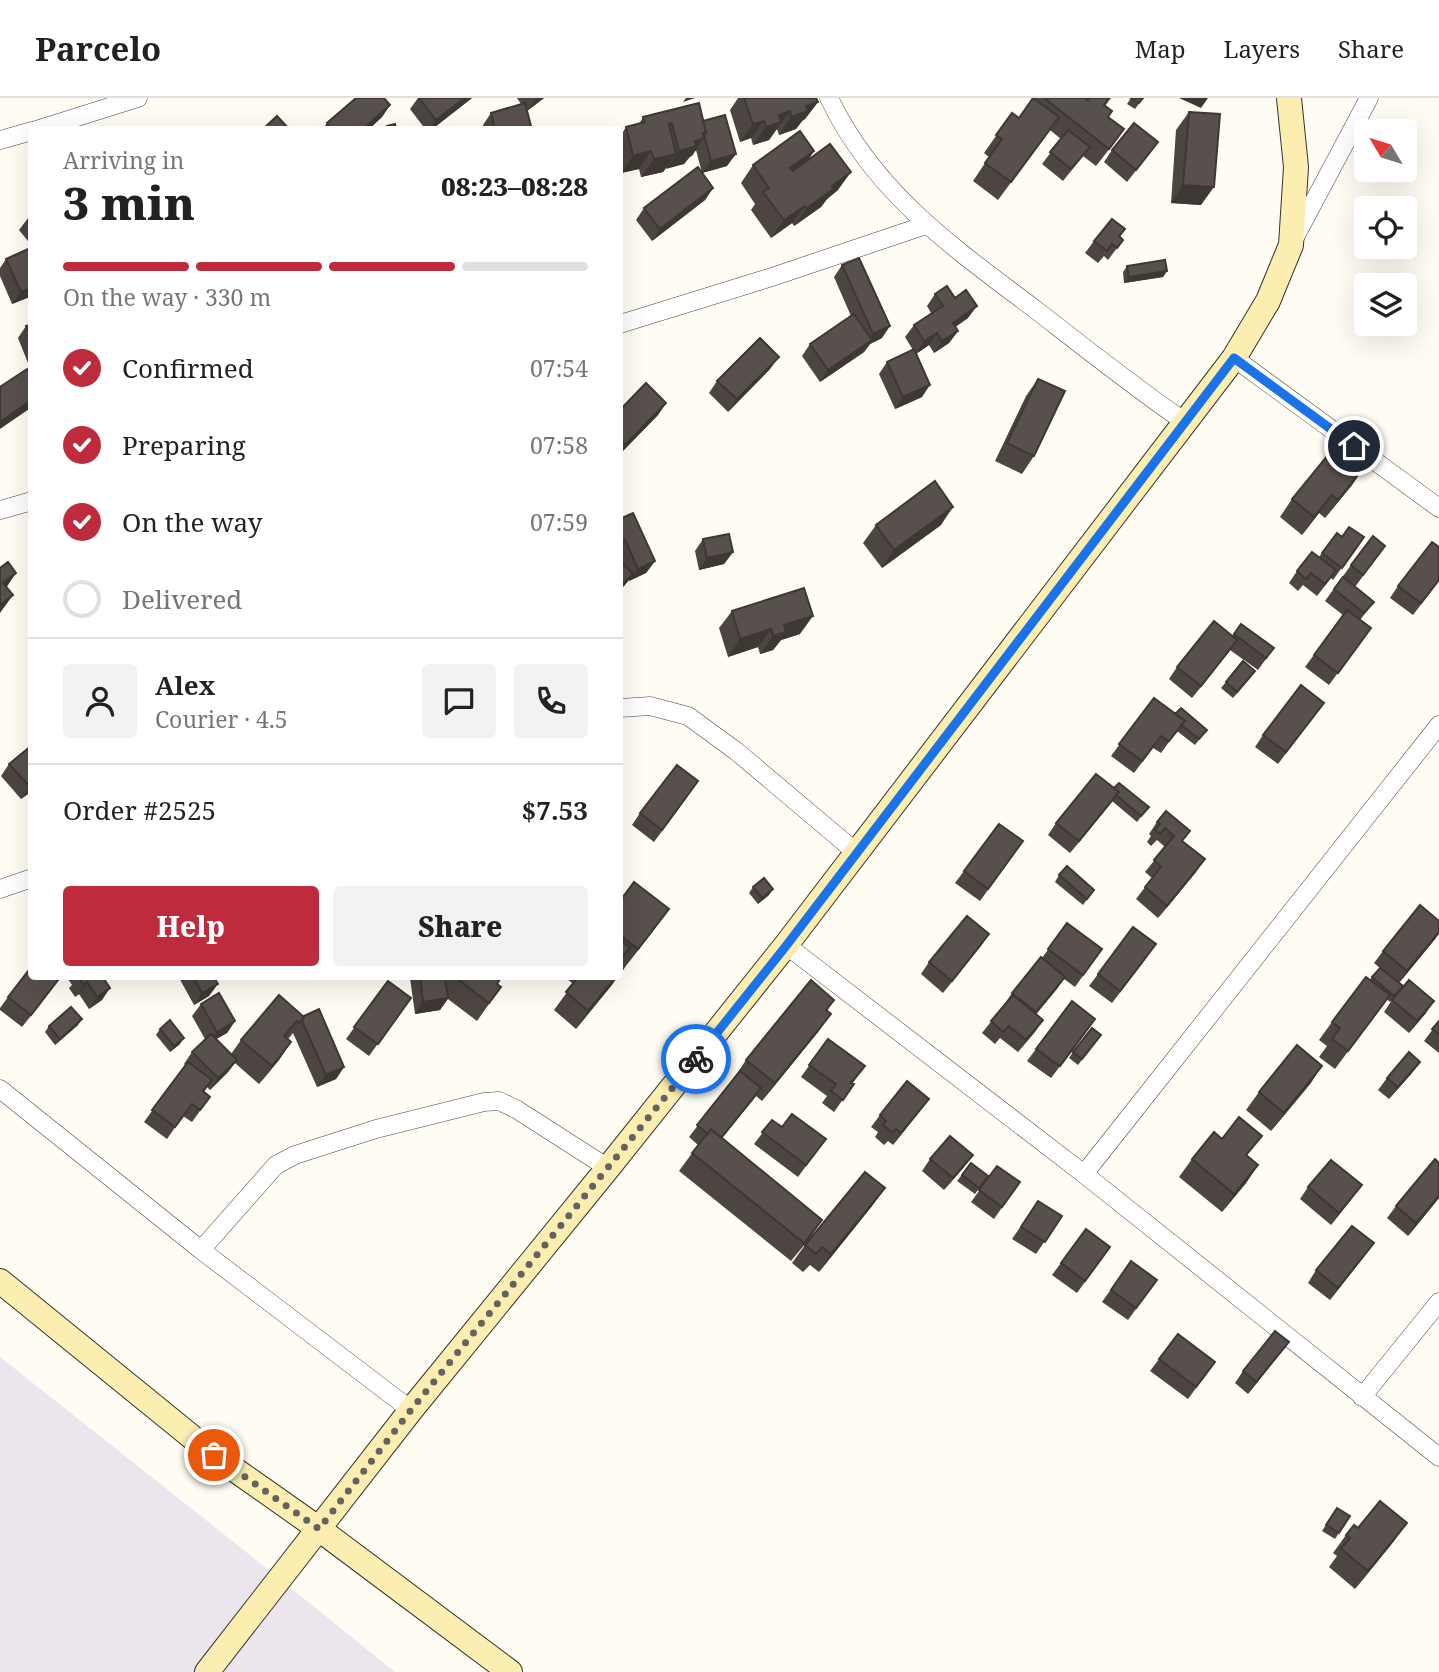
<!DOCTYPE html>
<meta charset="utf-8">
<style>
body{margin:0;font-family:"Noto Serif",serif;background:#f2f2f2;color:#222;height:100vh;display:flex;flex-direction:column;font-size:26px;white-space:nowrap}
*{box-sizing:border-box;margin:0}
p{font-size:23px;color:#767676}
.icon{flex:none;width:38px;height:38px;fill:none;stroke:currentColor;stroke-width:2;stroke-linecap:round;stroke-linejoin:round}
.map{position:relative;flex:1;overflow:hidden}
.sheet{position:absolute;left:28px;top:28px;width:595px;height:854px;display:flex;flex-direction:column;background:#fff;border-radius:7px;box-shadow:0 7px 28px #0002}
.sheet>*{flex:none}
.needle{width:46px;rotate:308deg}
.tools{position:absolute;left:1354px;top:21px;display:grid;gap:14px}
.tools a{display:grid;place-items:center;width:63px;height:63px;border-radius:7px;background:#fff;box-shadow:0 7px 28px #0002;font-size:35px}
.pin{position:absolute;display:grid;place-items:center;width:60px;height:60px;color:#fff;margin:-30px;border:4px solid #fff;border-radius:50%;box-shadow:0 2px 7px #0007}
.courier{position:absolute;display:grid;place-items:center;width:70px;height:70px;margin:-35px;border:5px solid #1a73e8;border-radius:50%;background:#fff;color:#222;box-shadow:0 2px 9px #0007}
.head em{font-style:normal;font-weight:800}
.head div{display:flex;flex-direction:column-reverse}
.head{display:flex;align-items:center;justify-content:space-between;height:119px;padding:0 35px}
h1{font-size:46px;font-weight:800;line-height:52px}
.bar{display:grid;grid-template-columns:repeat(4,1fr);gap:10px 7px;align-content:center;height:84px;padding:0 35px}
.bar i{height:9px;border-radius:5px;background:#e0e0e0}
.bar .active{background:#bd2b3c}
.bar p{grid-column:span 4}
.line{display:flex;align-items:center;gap:18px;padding:0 35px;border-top:2px solid #e0e0e0}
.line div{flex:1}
.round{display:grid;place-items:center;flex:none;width:74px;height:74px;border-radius:7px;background:#f2f2f2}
ol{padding:0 35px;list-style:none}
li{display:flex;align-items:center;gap:21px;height:77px}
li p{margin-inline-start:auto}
li .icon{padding:7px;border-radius:50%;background:#bd2b3c;color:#fff;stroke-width:4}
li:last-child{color:#767676}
li i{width:38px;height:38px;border:4px solid #e0e0e0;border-radius:50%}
.action{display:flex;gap:14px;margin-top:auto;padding:14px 35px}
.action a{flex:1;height:80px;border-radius:7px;background:#bd2b3c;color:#fff;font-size:28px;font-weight:800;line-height:80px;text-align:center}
.action a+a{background:#f2f2f2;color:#222}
header{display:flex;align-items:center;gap:42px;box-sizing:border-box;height:98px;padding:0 35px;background:#fff;border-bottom:2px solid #e0e0e0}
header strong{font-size:33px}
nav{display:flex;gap:38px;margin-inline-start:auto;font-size:24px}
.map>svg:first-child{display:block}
.industrial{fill:#ece5ee}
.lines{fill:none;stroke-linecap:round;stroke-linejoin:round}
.street-casing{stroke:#434343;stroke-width:19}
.secondary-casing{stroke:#323232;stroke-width:26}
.street{stroke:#fff;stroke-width:18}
.secondary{stroke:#fceeb1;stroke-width:24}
.wall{fill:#4c4541}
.shaded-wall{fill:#3e3835}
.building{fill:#58504c;stroke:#3e3835;stroke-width:2}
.done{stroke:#64635f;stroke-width:7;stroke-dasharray:0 12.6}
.route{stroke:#1a73e8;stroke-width:9}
</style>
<header>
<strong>Parcelo</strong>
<nav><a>Map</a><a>Layers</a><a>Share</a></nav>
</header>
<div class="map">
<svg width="1439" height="1574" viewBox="0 0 1439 1574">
<rect width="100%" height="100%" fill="#fffcf3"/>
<path class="industrial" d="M0 1259 240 1449 395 1574H0Z"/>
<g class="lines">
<defs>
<path id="street" d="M829 0C875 96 954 150 1036 212 1085 250 1134 289 1185 324
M36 32 138 0
M0 42 32 33
M1294 141 1369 0
M620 226 772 179 926 127
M1234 260 1439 410
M0 412 32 403
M620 610 650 608 688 618 736 653 857 755
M0 791 32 780
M786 847 1084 1076 1439 1359
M0 991 201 1152 411 1312
M1084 1076 1439 627
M201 1152 276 1067 295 1057 376 1031 484 1004 499 1003 516 1011 608 1070
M1362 1299 1439 1204"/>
<path id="secondary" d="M0 1183 214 1357 319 1431 510 1574
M207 1574 411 1312 608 1070 786 847 1234 260 1268 203 1291 147 1296 69 1289 0"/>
</defs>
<use href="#street" class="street-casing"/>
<use href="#secondary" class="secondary-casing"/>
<use href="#street" class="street"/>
<use href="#secondary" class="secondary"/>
</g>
<path class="wall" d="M418 0H472L431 32H426L410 11Z
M517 0H544L527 13 532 32H484L483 27 491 15 521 6Z
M738 0H816L818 4 805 21 802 23 796 31 779 37 777 31 776 32 769 42 753 47 751 40 740 44 730 12Z
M1033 0H1111L1105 8 1108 19 1111 49 1096 68 1083 58 1063 83 1042 66 1061 41 1050 32 998 102 973 83 989 59 984 55 1012 15 1019 20Z
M1131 0H1143L1135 11 1127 6Z
M390 7 382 19 368 32H322L327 25Z
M1189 14 1201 107 1171 105 1176 32Z
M643 19 704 23 727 68 702 75 696 52 684 66 666 70 663 74 641 79 639 71 621 75 620 70V39L626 29 639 26Z
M1112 52 1149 56 1127 84 1104 64Z
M814 53 808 62 838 92 827 101 821 109 794 128 792 125 771 140 751 112 755 106 741 85 753 67Z
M713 90 705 102 652 143 636 122 644 110Z
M32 117V148L19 132 28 120Z
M1125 131 1120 139 1123 142 1108 162 1104 158 1098 165 1085 155 1094 143Z
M32 160V198L12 206 0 178V170L6 161Z
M842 167 882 240 870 246 864 254 820 284 802 258 810 246 851 218 834 179Z
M1127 168 1167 173 1163 179 1124 185 1123 174Z
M935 196 968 220 955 229 958 233 949 245 934 255 929 247 916 256 922 299 895 311 879 276 887 264 913 252 905 239 914 227 931 215 927 208Z
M32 226V275L18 240 26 228Z
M770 271 728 314 709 295 717 283Z
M1038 281 1034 358 1022 376 995 363 1026 298Z
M666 305 658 317 620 356V312Z
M1364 369 1352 387 1325 420 1319 415 1302 437 1280 419 1292 401Z
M620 421 655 463 646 475 629 483V482L624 488 620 461Z
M876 427H941L882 470 863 445Z
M1337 435 1342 439H1364L1333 482 1331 480 1317 498 1303 487 1298 493 1289 485 1297 473 1319 459Z
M703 441 733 454 724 466 699 472 695 453Z
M1385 448 1355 489 1374 504 1360 522 1371 530 1329 587 1305 569 1343 517 1325 503 1351 467Z
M1439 449V483L1413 517 1390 500 1398 488Z
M732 513 800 536 781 542 773 552 760 556 758 549 728 559 719 530Z
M1241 526 1274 550 1258 572 1230 552 1192 600 1169 581 1177 569 1232 538Z
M1251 579 1233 600 1221 590 1226 584Z
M1154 600 1202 638 1195 647 1177 633 1161 655 1153 650 1134 675 1111 658Z
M1324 605 1278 666 1255 649 1263 637Z
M32 647V693L21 701 1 678 9 666Z
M1096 676 1144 715 1137 724 1112 703 1070 755 1048 737 1056 725Z
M690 695 654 744 632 727 640 715Z
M1157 724 1183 744 1196 774 1158 820 1136 801 1152 780 1145 774 1165 749 1157 742 1151 748 1147 744 1151 738 1149 736Z
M999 726 1023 743 980 803 955 785Z
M1059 777 1094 792 1083 807 1055 784Z
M753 789 769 797 758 806 749 795Z
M620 803 656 829 625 869 620 864Z
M1439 823V836L1399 885 1398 894 1390 904 1387 901 1335 971 1319 959 1327 948 1319 942 1332 924 1380 870 1374 865 1383 853Z
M1067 825 1102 851 1075 889 1064 881 1036 916 1043 922 1018 954 1000 940 995 946 982 935 1004 907 1012 895 1042 860Z
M989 836 943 895 921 876 929 864Z
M1148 858 1112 905 1089 888 1098 876Z
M62 878 22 929 0 912V910L8 899Z
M70 878H102V902L89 911 79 896 75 899 69 890 72 887 68 881Z
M178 878H213L209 898 194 907Z
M410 878H445L446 883 449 878H502L497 886 501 889 477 923 448 901 440 912 415 916 410 880Z
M564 878H618L576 931 554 912 573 886Z
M388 883 411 900 369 958 346 941Z
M279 897 344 969 336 981 317 989 293 935 288 941 291 944 279 962 259 986 235 965 228 974 210 992 207 989 204 994 210 999 192 1024 183 1018 167 1041 144 1024 185 967 184 966 192 954 205 941 192 918 201 906 235 923 227 935 216 941 231 956 241 942Z
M834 902 827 913 831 916 818 934 762 1003 756 998 722 1040 822 1122 791 1163 679 1073 698 1047 689 1039 734 980 746 962Z
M1392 902 1426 915 1409 935 1384 914Z
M1439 923V955L1424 943Z
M78 927 55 947 45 934 49 928Z
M160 931 180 946 170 954 156 937Z
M1087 933 1051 980 1027 963 1036 951Z
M1101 937 1078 967 1069 960 1073 954Z
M828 941 865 968 852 986H854L834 1014 822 1005 827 998 801 979Z
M1420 964 1411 976 1389 1001 1378 992 1387 980Z
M1322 968 1310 986 1271 1033 1246 1012 1259 994Z
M929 1001 893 1047 888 1043 884 1047 875 1039 878 1034 871 1029 880 1017Z
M772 1022 817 1053 798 1079 754 1046Z
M1222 1041 1248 1058 1258 1067 1246 1085 1222 1114 1179 1079 1192 1061Z
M930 1061 964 1069 944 1092 922 1073Z
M971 1065 988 1078 975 1096 957 1083Z
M1439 1065V1100L1408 1138 1387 1120 1396 1108Z
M997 1068 1020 1084 994 1121 971 1104Z
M1308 1089 1353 1099 1331 1127 1300 1101Z
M885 1090 872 1108 819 1174 810 1167 803 1174 792 1165 805 1147Z
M1038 1103 1062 1118 1036 1156 1012 1141Z
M1086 1131 1110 1149 1077 1195 1052 1177Z
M1365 1157 1330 1202 1308 1185 1316 1172Z
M1131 1163 1157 1182 1128 1222 1102 1204Z
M1178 1236 1215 1264 1188 1301 1150 1273Z
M1289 1244 1248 1296 1235 1285 1243 1273Z
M1337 1410 1350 1418 1335 1441 1322 1433Z
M1358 1430 1394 1443 1355 1491 1329 1469 1337 1458 1333 1455 1346 1437Z"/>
<path class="shaded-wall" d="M465 0H472L431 32H430L436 22Z
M536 0H544L527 13Z
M686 0H695L683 4Z
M1179 0H1208L1201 10Z
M818 4 805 21 802 23 796 31 779 37 791 19 806 8Z
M390 7 382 19 368 32H362Z
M790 13 769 42 753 47 766 29 779 17Z
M764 23 751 40 740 44 753 26Z
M706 34 704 40 692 58 689 59 684 66 666 71 679 53 695 43 703 35Z
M651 53 639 71 621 75 633 58Z
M814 53 802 71 778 88 790 70Z
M676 56 663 74 641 79 654 61Z
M736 56 727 68 702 75 711 63Z
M851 74 838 92 827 101 821 109 794 128 807 110 832 88Z
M1183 87 1214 89 1201 107 1171 105Z
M713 90 705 102 652 143 660 131Z
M805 108 792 125 771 140 784 122Z
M1167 173 1163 179 1124 185 1129 179Z
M32 190V198L12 206 21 194Z
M977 208 968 220 944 237 953 225Z
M890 228 882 240 870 246 864 254 820 284 828 272 866 247 873 236Z
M958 233 949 245 934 255 942 243Z
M937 235 929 247 916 256 924 243Z
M779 259 770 271 728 314 737 301Z
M930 287 922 299 895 311 903 299Z
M32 302V309L0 331V324Z
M666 305 658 317 620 356 625 347Z
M1364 369 1352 387 1325 420 1338 402Z
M1332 397 1319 415 1302 437 1314 419Z
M953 409 941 427 882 470 894 452Z
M733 454 724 466 699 472 707 460Z
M655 463 646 475 629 483 638 471Z
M16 475 4 493 3 485Z
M633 476 624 488 620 493V489Z
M13 497 0 515V507Z
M813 518 800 536 781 542 773 552 760 556 773 538 784 527Z
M771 531 758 549 728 559 740 541Z
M1237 542 1229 554 1192 600 1201 588Z
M32 688V693L21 701 30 689Z
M1119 694 1110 706 1070 755 1079 743Z
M1205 761 1196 774 1158 820 1167 808Z
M773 791 769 797 758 806 762 800Z
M669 811 656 829 625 869 638 851Z
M1439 834 1436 840 1399 885 1407 873Z
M989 836 981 848 943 895 952 883Z
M61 878H62L22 929 31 917Z
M617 878H618L612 887 576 931 588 913Z
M1065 879 1057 891 1028 926 1036 914Z
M87 884 79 896 75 899 84 887Z
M218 886 209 898 194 907 202 895Z
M110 890 102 902 89 911 97 899Z
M448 900 440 912 415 916 423 904Z
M1434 903 1426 915 1409 935 1417 923Z
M831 916 818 934 762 1003 775 985Z
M82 921 78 927 55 947 60 941Z
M1043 922 1035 934 1018 954 1026 942Z
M235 923 227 935 208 946 217 934Z
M184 940 180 946 170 954 174 948Z
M291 944 279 962 259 986 272 968Z
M237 962 228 974 210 992 218 980Z
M1420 964 1411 976 1389 1001 1398 989Z
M1322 968 1310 986 1271 1033 1284 1015Z
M344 969 336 981 317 989 326 977Z
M761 990 753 1002 709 1056 718 1044Z
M929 1001 920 1013 893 1047 901 1035Z
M973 1057 964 1069 944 1092 953 1080Z
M1258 1067 1246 1085 1222 1114 1234 1096Z
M1362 1087 1353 1099 1331 1127 1339 1115Z
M885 1090 872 1108 819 1174 831 1156Z
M1439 1098V1100L1408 1138 1416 1125Z
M822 1122 810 1140 791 1163 804 1145Z
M1374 1145 1365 1157 1330 1202 1338 1190Z
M1289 1244 1280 1256 1248 1296 1256 1284Z
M1407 1425 1394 1443 1355 1491 1368 1473Z"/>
<path class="building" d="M356 0H384L390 7 362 32H332L327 25Z
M419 0H465L436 22Z
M744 0H816L818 4 806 8 808 13 791 19 790 13 779 17 781 24 766 29 764 23 753 26Z
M1033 0 1059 19 1011 84 985 65 1002 41 996 37 1012 15 1019 20Z
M1044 0H1085L1088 3 1090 0H1109L1104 7 1112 13 1108 19 1124 31 1109 51Z
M1131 0H1143L1139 5Z
M525 5 532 32H495L491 15Z
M699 5 706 34 703 35 704 40 695 43 696 48 679 53 672 25 669 26 676 56 654 61 651 53 633 58 626 29 645 24 643 19Z
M1189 14 1220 16 1214 89 1183 87Z
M725 17 736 56 711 63 704 37 706 34 703 23Z
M277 18 290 32H262Z
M1134 25 1158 44 1136 72 1112 52Z
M395 26 396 32H388L387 28Z
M1068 32 1090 49 1071 71 1050 54Z
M800 33 814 53 790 70 793 73 830 46 851 74 832 88 833 91 807 110 805 108 784 122 763 94 769 90 753 67Z
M698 69 713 90 660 131 644 110Z
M1112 121 1125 131 1119 138 1123 142 1117 150 1112 146 1107 153 1094 143Z
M28 151 32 160V190L21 194 6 161Z
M859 160 890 228 873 236 842 167Z
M1165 162 1167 173 1129 179 1127 168Z
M947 188 955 200 966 192 977 208 953 225 958 233 942 243 937 235 924 243 914 227 943 208 935 196Z
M854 216 872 242 828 272 810 246Z
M32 226V241L26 228Z
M760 240 779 259 737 301 717 283Z
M914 251 930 287 903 299 887 264Z
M27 271 32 278V302L0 324V289Z
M1038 281 1065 293 1034 358 1007 345Z
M646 285 666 305 625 347 620 342V312Z
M1337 346 1364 369 1338 402 1332 397 1314 419 1292 401Z
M935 383 953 409 894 452 876 427Z
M633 415 655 463 638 471 625 442 620 445V421Z
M1349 429 1364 439 1342 470 1322 455 1337 435 1342 439Z
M729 436 733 454 707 460 703 441Z
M1373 438 1385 448 1363 477 1351 467Z
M1432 444 1439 449V482L1421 505 1398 488Z
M1312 454 1336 472 1325 486 1311 475 1306 481 1297 473Z
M620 463 633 476 620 489Z
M8 464 16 475 3 485 13 497 0 507V470Z
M1343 479 1374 504 1364 515 1334 491Z
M804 490 813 518 784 527 786 534 773 538 771 531 740 541 732 513Z
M1347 512 1371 530 1338 575 1314 557Z
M1214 523 1237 542 1201 588 1177 569Z
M1241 526 1274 550 1266 560 1234 536Z
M1243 563 1255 573 1237 594 1226 584Z
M1301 587 1324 605 1286 654 1263 637Z
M1154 600 1185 623 1169 643 1161 638 1142 663 1119 646Z
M1181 610 1207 632 1199 641 1181 627 1185 623 1175 616Z
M32 647V688L30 689 9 666Z
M677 667 698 683 662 732 640 715Z
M1096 676 1119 694 1079 743 1056 725Z
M1119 685 1149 709 1141 718 1116 697 1119 694 1114 690Z
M1166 713 1190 733 1182 743 1205 761 1167 808 1145 789 1161 769 1154 762 1174 738 1165 730 1160 736 1155 732 1160 726 1157 724Z
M999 726 1023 743 988 791 964 773Z
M1067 768 1094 792 1087 801 1059 777Z
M764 780 773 791 762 800 753 789Z
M634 784 669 811 638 851 620 837V803Z
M1420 807 1439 823V834L1407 873 1383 853Z
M967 818 989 836 952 883 929 864Z
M1067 825 1102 851 1083 877 1048 851Z
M1133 829 1156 846 1120 893 1098 876Z
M620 841 630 850 620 862Z
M1041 859 1065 879 1036 914 1012 895Z
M620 866 624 869 620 875Z
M32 868V878H61L31 917 8 899Z
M1380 870 1403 888 1394 898 1372 879Z
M78 878H102L110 890 97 899 87 884 84 887Z
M193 878H213L218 886 202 895Z
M420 878H445L448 900 423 904Z
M454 878H502L497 886 501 889 489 905Z
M579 878H617L588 913 566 894Z
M1366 879 1390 897 1348 953 1332 941 1340 930 1332 924Z
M811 882 834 902 826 912 831 916 775 985 746 962Z
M1409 882 1434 903 1417 923 1392 902Z
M388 883 411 900 378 946 354 929Z
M219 895 235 923 217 934 201 906Z
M279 897 304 919 299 925 297 923 284 938 291 944 272 968 241 942Z
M1013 897 1043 922 1026 942 1009 928 1003 934 991 923Z
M1072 903 1095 921 1060 968 1036 951Z
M71 909 82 921 60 941 49 928Z
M319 911 344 969 326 977 302 923 304 919V918Z
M170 922 184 940 174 948 160 931Z
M1439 923V936L1432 931Z
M1092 930 1101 937 1082 961 1073 954Z
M211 936 237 962 218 980 192 954Z
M828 941 865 968 851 985 854 986 843 1002 831 993 836 986 809 967Z
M1297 947 1322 968 1284 1015 1259 994Z
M1409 954 1420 964 1398 989 1387 980Z
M188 964 212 982 203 993 210 999 200 1012 192 1006 175 1029 152 1012Z
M740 973 761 990 721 1040 711 1031 708 1036 697 1027Z
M907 983 929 1001 901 1035 896 1031 893 1035 883 1027 886 1023 880 1017Z
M792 1016 826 1041 806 1067 762 1034 772 1022 782 1029Z
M1239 1019 1262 1038 1246 1057 1258 1067 1234 1096 1192 1061 1214 1034 1222 1041Z
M711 1031 822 1122 804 1145 692 1055Z
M950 1038 973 1057 953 1080 930 1061Z
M1435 1061 1439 1065V1098L1416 1125 1396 1108Z
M1331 1062 1362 1087 1339 1115 1308 1089Z
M971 1065 988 1078 979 1090 962 1077Z
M997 1068 1020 1084 1002 1109 979 1092Z
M865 1074 885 1090 831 1156 822 1149 816 1156 805 1147Z
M1038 1103 1062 1118 1045 1144 1021 1129Z
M1352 1128 1374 1145 1338 1190 1316 1172Z
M1086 1131 1110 1149 1085 1183 1061 1165Z
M1131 1163 1157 1182 1136 1210 1111 1192Z
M1275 1233 1289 1244 1256 1284 1243 1273Z
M1178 1236 1215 1264 1196 1289 1159 1261Z
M1380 1403 1407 1425 1368 1473 1341 1451 1350 1440 1346 1437 1354 1427 1358 1430Z
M1337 1410 1350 1418 1339 1435 1326 1427Z"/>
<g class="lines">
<path class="done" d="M214 1357 319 1431 411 1312 696 961"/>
<path class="route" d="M696 961 786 848 1234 260 1354 348"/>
</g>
</svg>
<div class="tools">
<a><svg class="needle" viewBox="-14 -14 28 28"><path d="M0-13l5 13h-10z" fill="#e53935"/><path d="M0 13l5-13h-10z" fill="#767676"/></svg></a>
<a><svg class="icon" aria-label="locate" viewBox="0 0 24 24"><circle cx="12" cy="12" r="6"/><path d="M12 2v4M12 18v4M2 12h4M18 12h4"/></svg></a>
<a><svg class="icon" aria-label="layers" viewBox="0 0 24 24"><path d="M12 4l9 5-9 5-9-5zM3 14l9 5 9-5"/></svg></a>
</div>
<div class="pin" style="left:214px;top:1357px;background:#ea580c"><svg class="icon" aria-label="bag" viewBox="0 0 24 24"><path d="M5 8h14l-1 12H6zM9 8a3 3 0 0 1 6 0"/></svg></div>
<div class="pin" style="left:1354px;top:348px;background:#1f2937"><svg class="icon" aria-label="home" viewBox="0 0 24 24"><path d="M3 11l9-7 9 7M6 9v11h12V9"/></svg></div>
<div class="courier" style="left:696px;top:961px"><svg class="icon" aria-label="bike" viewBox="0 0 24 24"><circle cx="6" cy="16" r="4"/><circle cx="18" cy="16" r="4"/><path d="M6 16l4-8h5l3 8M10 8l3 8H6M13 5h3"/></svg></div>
<section class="sheet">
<div class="head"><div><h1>3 min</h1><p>Arriving in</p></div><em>08:23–08:28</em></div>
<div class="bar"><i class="active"></i><i class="active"></i><i class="active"></i><i></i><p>On the way · 330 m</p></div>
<ol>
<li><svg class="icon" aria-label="check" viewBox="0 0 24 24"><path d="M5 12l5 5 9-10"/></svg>Confirmed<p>07:54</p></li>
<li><svg class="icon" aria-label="check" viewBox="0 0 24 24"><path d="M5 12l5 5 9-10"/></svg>Preparing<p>07:58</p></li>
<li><svg class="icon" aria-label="check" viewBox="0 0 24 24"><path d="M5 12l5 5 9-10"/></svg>On the way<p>07:59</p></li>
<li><i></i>Delivered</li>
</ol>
<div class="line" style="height:126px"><a class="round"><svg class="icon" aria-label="person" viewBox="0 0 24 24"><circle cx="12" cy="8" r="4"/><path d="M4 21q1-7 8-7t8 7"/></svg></a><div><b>Alex</b><p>Courier · 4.5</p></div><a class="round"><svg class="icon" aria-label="chat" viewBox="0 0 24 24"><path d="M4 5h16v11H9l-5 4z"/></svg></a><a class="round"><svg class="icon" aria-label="phone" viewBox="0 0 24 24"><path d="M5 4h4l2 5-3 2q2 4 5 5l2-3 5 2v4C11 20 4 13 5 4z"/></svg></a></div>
<div class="line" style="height:91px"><div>Order #2525</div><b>$7.53</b></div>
<div class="action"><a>Help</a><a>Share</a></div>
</section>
</div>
